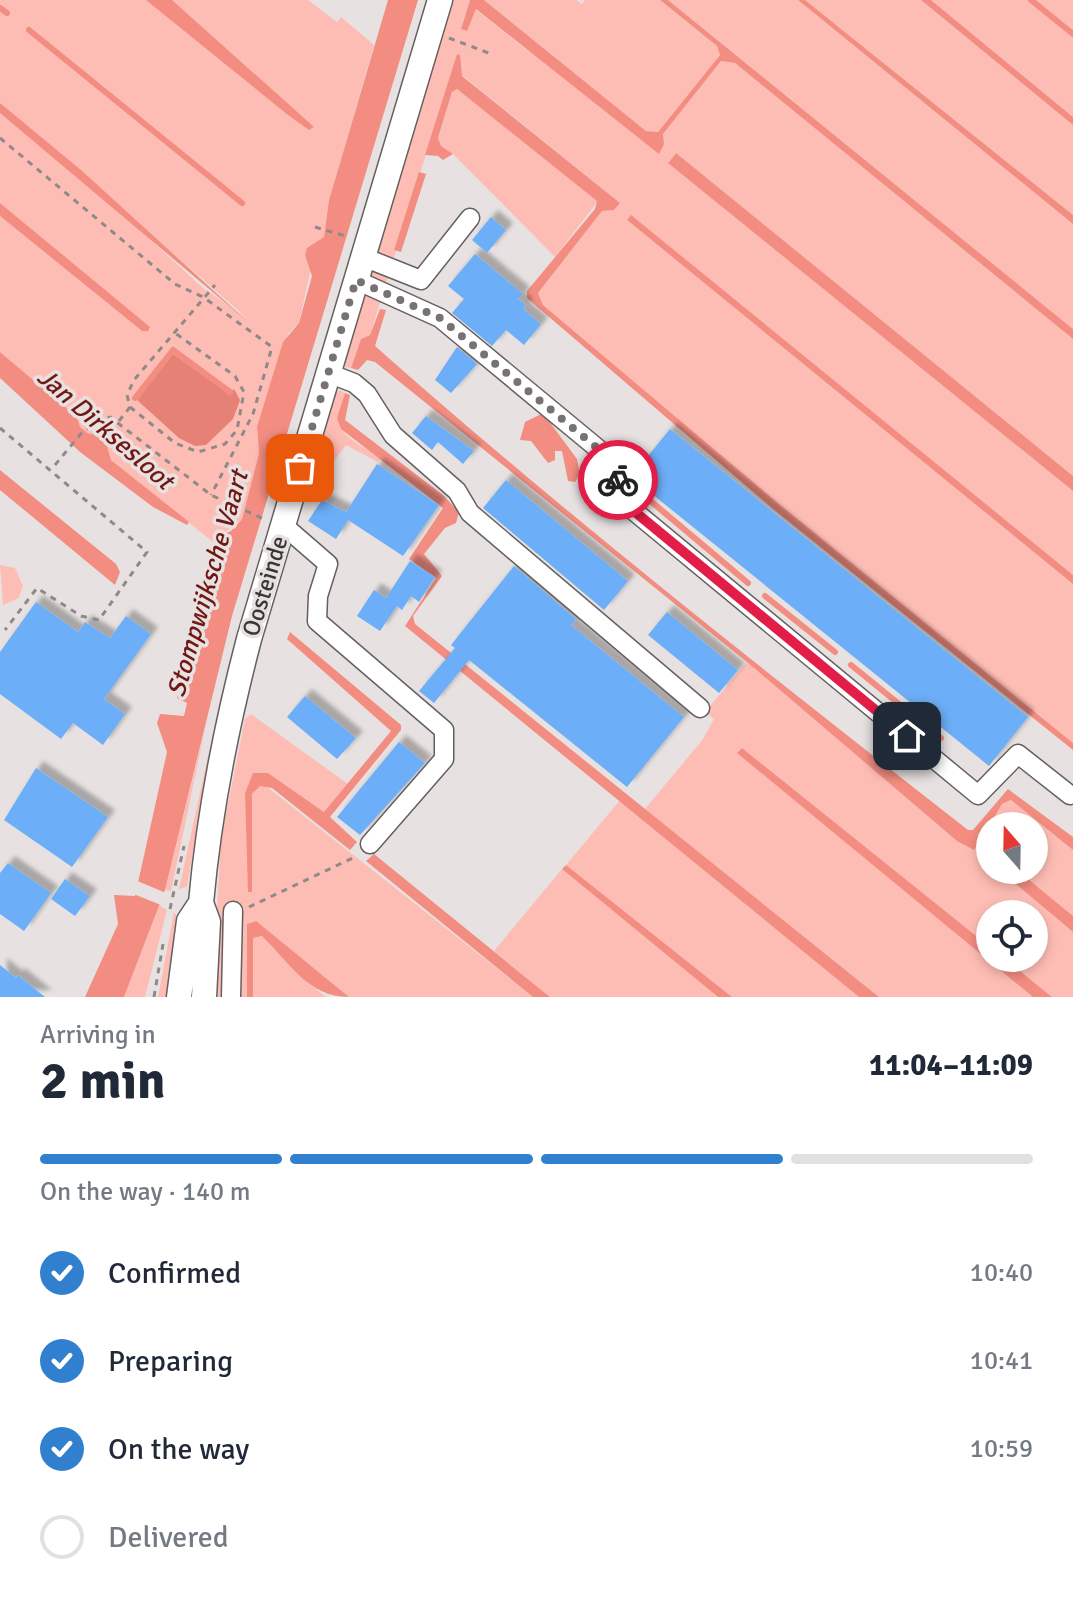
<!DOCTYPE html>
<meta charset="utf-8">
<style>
body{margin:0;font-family:Signika,sans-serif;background:#f2f2f3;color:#1f2937;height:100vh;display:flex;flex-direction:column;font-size:30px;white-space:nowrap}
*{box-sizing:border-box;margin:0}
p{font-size:26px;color:#747a83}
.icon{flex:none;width:44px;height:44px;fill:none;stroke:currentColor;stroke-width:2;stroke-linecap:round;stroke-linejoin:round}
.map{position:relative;height:997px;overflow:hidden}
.side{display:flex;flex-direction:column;background:#fff;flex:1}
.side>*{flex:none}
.needle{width:52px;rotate:340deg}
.controls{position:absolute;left:976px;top:812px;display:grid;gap:16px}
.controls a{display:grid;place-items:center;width:72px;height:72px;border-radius:50%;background:#fff;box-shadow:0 4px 12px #0003;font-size:40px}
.pin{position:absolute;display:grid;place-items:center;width:68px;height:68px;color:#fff;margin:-34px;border-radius:16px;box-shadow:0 4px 12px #0006}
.courier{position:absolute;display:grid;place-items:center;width:80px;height:80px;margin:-40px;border:6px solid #e11d48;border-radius:50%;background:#fff;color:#222;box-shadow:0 2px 10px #0007}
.headline em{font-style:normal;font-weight:700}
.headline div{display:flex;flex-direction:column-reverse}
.headline{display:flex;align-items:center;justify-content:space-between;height:136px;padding:0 40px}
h1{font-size:52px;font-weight:700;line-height:60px}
.bar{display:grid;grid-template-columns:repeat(4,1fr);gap:12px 8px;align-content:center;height:96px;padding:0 40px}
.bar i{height:10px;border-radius:6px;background:#e0e1e3}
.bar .current{background:#3180d0}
.bar p{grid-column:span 4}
ol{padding:0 40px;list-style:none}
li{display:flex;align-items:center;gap:24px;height:88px}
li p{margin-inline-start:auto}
li .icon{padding:8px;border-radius:50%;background:#3180d0;color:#fff;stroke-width:4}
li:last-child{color:#747a83}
li i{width:44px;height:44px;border:4px solid #e0e1e3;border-radius:50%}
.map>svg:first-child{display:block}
.green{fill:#febdb4;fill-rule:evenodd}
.forest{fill:#e58175}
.water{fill:#f38d81}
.pier{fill:#e7e2e1}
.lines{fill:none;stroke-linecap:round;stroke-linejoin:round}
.stream{stroke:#f38d81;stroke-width:6}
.building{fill:#6caef7;filter:url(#shadow)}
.minor-casing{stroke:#64605f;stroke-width:21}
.major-casing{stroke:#64605f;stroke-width:27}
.path{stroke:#8d8a89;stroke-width:3;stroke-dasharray:6 6;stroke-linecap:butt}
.minor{stroke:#fff;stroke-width:18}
.major{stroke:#fff;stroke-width:24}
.done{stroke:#767372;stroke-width:8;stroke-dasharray:0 14.4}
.route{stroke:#e11d48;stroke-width:10}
.labels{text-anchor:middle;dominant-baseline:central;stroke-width:7;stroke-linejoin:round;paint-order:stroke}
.street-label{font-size:24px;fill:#393736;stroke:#e7e2e1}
.water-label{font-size:26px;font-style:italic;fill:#721814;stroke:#e7e2e1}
</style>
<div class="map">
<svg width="1073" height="997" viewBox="0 0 1073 997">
<defs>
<filter id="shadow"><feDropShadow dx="7" dy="-7" stdDeviation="2" flood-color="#0004"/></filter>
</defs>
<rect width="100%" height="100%" fill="#e7e2e1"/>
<path class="green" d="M0 0H308L337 22 341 17 374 45 329 200 324 237 311 268 299 323 288 334 257 427 259 453 242 519 213 542 111 460 107 446 113 430 89 434 80 427 77 417 0 352V216L142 331 150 328 0 203V113L100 194 202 287 248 319 0 103ZM173 355 230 394 233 390 195 446 137 400Z
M450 0H470L461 28 475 9 526 49 664 144 663 134 721 61 735 63 1073 339V476L676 153 668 162 1073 491V575L631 216 627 220 1073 584V743L779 504 543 305 538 293 602 211 614 210 620 203 462 75 457 54 370 335 361 339 351 368 345 367 342 361Z
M484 0H576L582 4 585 0H660L717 46 720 55 658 132 646 131Z
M668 0H798L1073 224V329Z
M805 0H921L1073 125V215Z
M931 0H1073V117Z
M457 89 598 201 555 257 453 154 441 146 438 139 452 92Z
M340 390 345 393C331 437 347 434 380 459L378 462 346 445 323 475 311 472 333 394Z
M0 565 15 568 23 586 19 598 3 605Z
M747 662 957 841 979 836 1002 804 1011 800 1073 850V916L1017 870H1034V826H990V855L986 859 990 870H999L1073 932V997H1052L1004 958H1034V914H990V947L742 748 738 753 1033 997H879L645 809 703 739 714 719 705 712Z
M251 714 348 784 324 812 268 773 248 784 251 892 252 794 260 786H266L533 997H349L255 921 247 924V997H212L221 838 245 719Z
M206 725 171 891 165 890Z
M213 733 187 887 179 889Z
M620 800 859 997H732L566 865Z
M562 869 718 997H550L494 951Z
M159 905 167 910 145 997H124Z
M174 912 179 920 173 997H158Z
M263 936 299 975 326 997H253V938Z"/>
<path class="forest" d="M173 354 229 394 234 389 240 400 233 419 206 445 195 446 179 438 137 400Z"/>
<path class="water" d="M146 0H172L314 127 309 130 288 115Z
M388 0H418L232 616 165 890 124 997H85L118 924 114 895 135 896 167 752 157 723 160 714 184 716 187 703 177 698 216 584 217 566 211 548 216 538 231 531 242 519 259 453 257 427 283 342 299 323 312 276 305 255 307 248 324 237 329 200Z
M470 0H484L646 131 658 132 720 55 717 46 660 0H668L1073 329V339L735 63 721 61 663 134 664 144 659 154 476 9 467 31 461 29Z
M798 0H805L1073 215V224Z
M921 0H931L1073 117V125Z
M457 54 460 55 462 76 620 203 614 210 602 211 538 293 543 305 779 504 1073 743V750L773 509 527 298V291L595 209 597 201 457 89 452 92 438 138 441 146 453 154 443 160 438 156 425 155Z
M0 103 81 170 247 321 0 113Z
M676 153 1073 476V491L668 163Z
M419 172 426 174 401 252 394 250Z
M0 203 150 327 148 331H142L0 216Z
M631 215 1073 575V584L627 220Z
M380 309 386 310 375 346C566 515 767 673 968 830H973L1008 789 1073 837V850L1011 800 1002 804 974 850 957 841 747 662 375 362 367 360 358 370 351 368 361 339 370 335Z
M0 352 77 417 80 427 89 434 114 430 107 446 111 460 189 522 187 525 153 507 80 452 0 378Z
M345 393 350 395 345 420 443 495 459 512 456 523 445 528 424 554 442 576 413 616 415 624 879 997H859L405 626 436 578 409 559 443 508 341 429 337 418Z
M543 413 577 459 580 474 575 482 568 481 562 451H555V460L548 463 531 441 520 440 525 422Z
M0 470 116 564 120 572 115 585 0 490Z
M290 632 401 725V730L330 817 357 842 350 850 272 788 260 786 252 794V892H248L245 793 253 773H268L324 812 391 731 287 639Z
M742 748 990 947V958H1004L1052 997H1033L737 753Z
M374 854 550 997H533L366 861Z
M566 865 732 997H718L562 869Z
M999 870H1017L1073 916V932Z
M256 921 349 997C308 997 290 963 262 936L253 938V997H247V924Z"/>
<path class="pier" d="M135 880 166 893 161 905 131 893Z"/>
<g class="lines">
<path class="stream" d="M1031 0 1073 34
M0 8 7 13
M29 30 242 203
M135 398 173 350 230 392
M628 482 748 583
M765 596 835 652
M851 665 941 738"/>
</g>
<path class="building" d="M491 217 506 230 487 253 472 240Z
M475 254 523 294 518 299 526 305 523 309 541 324 524 345 506 330 492 346 452 313 464 299 448 286Z
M457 347 477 364 451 393 435 380Z
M426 416 474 451 463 464 438 442 432 450 412 433Z
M670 429 1028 717 989 766 631 477Z
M377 464 439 505 403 556 348 520 336 539 308 521 322 500 346 512Z
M506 480 628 581 604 610 483 508Z
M410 561 435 577 419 602 411 596 402 610 397 606 380 631 357 616 374 590 386 598Z
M514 566 576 619 571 625 684 717 627 787 469 660 434 703 419 691 455 648 451 645Z
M36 602 78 632 85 622 110 638 126 616 151 634 104 699 125 714 103 745 73 723 61 739 0 694V652Z
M667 612 738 670 719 693 648 635Z
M305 696 356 738 337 759 287 717Z
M399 742 425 763 360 835 337 817Z
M36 768 108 817 72 867 4 820Z
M8 863 51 893 24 931 0 914V873Z
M65 879 90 896 75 916 51 899Z
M0 965 16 978 18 975 45 997H0Z"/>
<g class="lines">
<defs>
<path id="minor" d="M363 257 421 280 470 218
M356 280 440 318 614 462 623 502 978 795 1018 754 1070 795
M328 373 354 383 367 394 393 435 457 491 470 513 700 708
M283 525 328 564 318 596 317 621 444 730V759L370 844
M231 997 233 911"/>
<path id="major" d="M179 997 189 921 201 903
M204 997 208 922 201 903C209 813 226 727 249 639L440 0"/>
</defs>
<use href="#minor" class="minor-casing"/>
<use href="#major" class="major-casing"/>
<path class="path" d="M449 38 494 55
M0 138 175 284 203 297 272 347 253 414 211 495
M315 227 349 237
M130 407 175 443 198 452 225 444 237 430 244 392 235 376 175 333
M119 421 130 407 127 395 134 380 215 285
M0 428 147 552 99 620 81 616 37 588 5 630
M55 465 84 430 110 417 211 495 264 519
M249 907 357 856
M170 909 184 846
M154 997 163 944"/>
<use href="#minor" class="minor"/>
<use href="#major" class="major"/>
</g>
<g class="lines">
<path class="done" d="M300 468 356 280 440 318 614 462 618 480"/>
<path class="route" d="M618 480 623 502 907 736"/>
</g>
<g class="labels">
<g class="street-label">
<text transform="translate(265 586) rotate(-73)">Oosteinde</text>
</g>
<g class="water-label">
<text transform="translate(105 429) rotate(41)">Jan Dirksesloot</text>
<text transform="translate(208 584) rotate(-74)">Stompwijksche Vaart</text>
</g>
</g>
</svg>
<div class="controls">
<a><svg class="needle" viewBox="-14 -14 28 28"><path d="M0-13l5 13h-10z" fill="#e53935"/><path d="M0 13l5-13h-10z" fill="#747a83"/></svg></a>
<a><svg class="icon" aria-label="locate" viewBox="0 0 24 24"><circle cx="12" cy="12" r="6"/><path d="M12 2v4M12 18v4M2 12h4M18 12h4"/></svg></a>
</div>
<div class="pin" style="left:300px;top:468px;background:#ea580c"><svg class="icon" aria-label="bag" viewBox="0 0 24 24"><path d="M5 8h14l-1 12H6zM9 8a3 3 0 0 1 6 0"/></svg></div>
<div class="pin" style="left:907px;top:736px;background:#1f2937"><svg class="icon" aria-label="home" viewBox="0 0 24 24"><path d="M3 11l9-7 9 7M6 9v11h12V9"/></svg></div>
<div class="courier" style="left:618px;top:480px"><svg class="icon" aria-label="bike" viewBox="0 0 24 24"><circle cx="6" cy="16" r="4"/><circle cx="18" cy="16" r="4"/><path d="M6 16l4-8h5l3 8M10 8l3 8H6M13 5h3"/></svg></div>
</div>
<section class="side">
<div class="headline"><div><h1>2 min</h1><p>Arriving in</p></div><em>11:04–11:09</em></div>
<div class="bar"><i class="current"></i><i class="current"></i><i class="current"></i><i></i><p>On the way · 140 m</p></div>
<ol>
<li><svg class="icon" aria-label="check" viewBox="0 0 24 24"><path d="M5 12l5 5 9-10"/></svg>Confirmed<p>10:40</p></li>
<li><svg class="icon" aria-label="check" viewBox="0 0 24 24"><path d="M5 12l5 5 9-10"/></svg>Preparing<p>10:41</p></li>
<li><svg class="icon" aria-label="check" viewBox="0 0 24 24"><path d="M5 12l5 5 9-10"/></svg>On the way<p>10:59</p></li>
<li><i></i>Delivered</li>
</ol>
</section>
